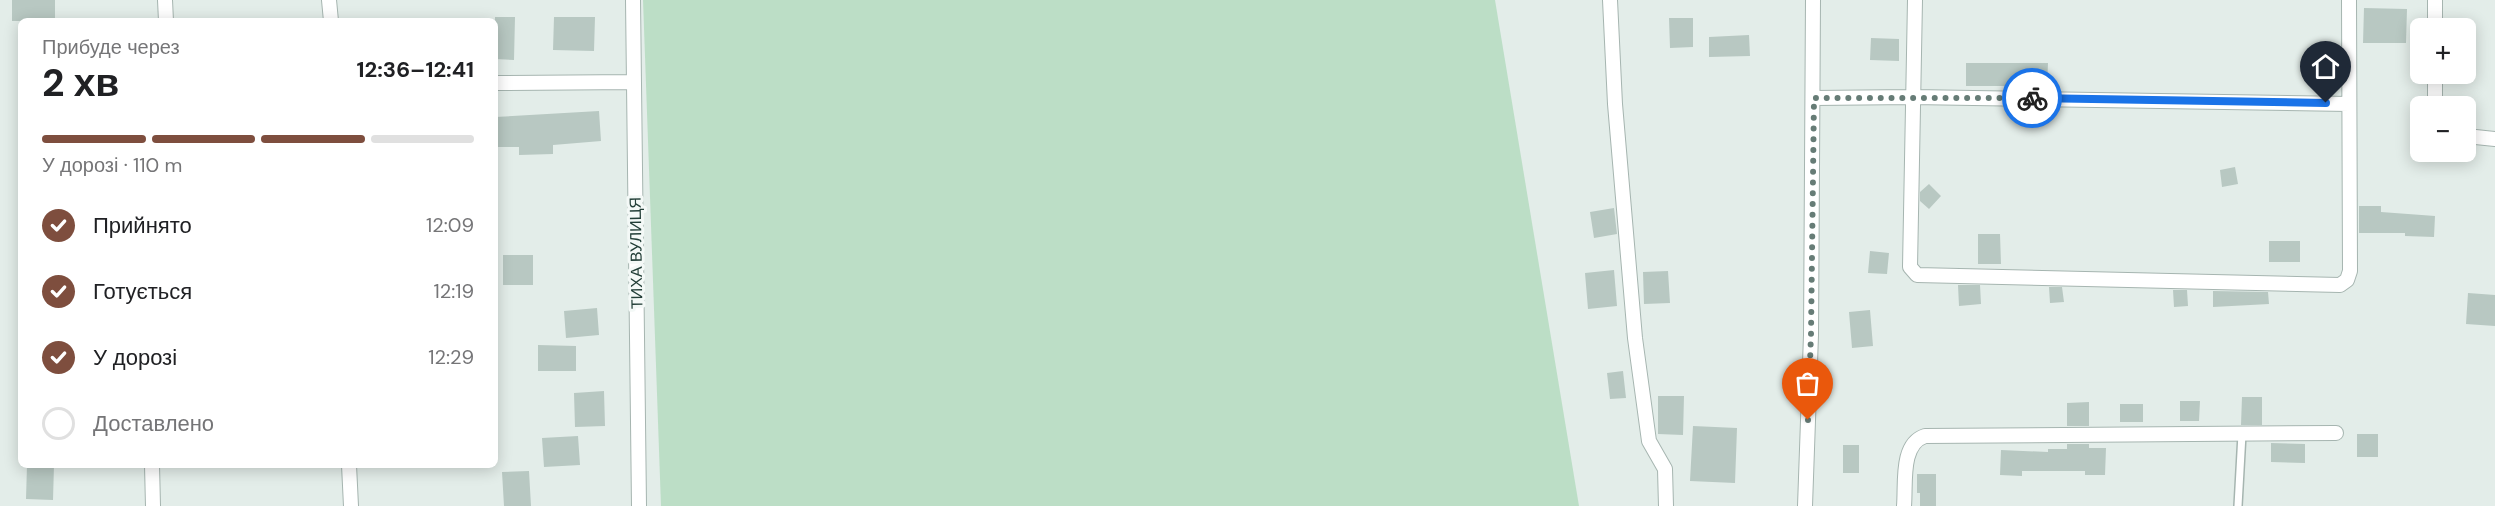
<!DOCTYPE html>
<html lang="uk">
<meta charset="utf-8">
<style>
body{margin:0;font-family:"DM Sans",sans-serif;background:#f2f2f2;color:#202124;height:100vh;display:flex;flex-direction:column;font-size:22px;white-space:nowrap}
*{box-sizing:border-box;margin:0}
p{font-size:20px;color:#757577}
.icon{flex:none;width:33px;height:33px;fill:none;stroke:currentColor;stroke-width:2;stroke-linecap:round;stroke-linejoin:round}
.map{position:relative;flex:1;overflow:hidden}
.panel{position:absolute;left:18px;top:18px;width:480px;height:450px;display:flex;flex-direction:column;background:#fff;border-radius:9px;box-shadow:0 3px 15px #0003}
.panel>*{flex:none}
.buttons{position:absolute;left:2410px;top:18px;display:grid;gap:12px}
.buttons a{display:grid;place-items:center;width:66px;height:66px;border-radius:9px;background:#fff;box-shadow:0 3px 15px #0003;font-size:30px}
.pin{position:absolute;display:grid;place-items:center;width:51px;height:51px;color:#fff;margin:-62px -26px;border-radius:50% 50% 50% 0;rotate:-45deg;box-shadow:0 0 6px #0007}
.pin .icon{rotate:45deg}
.courier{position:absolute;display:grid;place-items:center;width:60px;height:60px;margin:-30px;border:4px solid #1a73e8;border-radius:50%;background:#fff;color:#222;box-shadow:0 2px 8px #0007}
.headline em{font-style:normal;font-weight:700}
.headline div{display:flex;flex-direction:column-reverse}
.headline{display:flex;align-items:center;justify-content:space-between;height:102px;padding:0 24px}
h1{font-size:39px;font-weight:700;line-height:45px}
.bar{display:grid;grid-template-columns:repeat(4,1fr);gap:9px 6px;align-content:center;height:72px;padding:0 24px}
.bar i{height:8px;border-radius:4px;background:#e0e0e0}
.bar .on{background:#7e4e3e}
.bar p{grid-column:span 4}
ol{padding:0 24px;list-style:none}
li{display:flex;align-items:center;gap:18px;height:66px}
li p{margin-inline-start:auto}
li .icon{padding:6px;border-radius:50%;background:#7e4e3e;color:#fff;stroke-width:4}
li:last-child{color:#757577}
li i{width:33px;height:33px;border:3px solid #e0e0e0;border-radius:50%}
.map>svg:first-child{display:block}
.green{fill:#bcdec6}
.building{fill:#b8c8c2}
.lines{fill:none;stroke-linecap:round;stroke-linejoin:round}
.lane-casing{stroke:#a6b5b0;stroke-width:10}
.street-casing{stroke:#a6b5b0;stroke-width:16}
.lane{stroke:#fff;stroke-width:7}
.street{stroke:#fff;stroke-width:14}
.done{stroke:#667c76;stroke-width:6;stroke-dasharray:0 10.8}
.route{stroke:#1a73e8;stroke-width:8}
.labels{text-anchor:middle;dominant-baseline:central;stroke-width:6;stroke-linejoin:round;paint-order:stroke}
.street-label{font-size:16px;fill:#233f38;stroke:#f4f9f7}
</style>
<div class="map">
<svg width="2495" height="506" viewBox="0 0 2495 506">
<rect width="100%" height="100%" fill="#e3ede9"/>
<path class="green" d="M643 0H1495L1579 506H661Z"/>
<path class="building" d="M12 0H55V21H12Z
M2364 8 2407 9 2406 43H2363Z
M495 17H515L514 60 495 59Z
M554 17H595L594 51 553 50Z
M1669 18H1693V47L1670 48Z
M1749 35 1750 56 1709 57V37Z
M1871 38 1899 39V61L1870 60Z
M1966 63H2048L2047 86H1966Z
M599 111 601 141 553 145V154L519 155V147H495V117Z
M2235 167 2238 184 2222 187 2220 170Z
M1929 184 1941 196 1929 209 1920 201V192Z
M2359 206H2381V212L2435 216 2434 237 2405 236V233H2359Z
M1614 208 1617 234 1594 238 1590 212Z
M1978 234H2000L2001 264H1978Z
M2269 241H2300V262H2269Z
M1870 251 1889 253 1887 274 1868 273Z
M503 255H533V285H503Z
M1614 270 1617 306 1588 309 1585 273Z
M1668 271 1670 303 1644 304 1643 272Z
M1958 285H1980L1981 304 1959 306Z
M2049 287H2062L2064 302 2050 303Z
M2173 290H2187L2188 306 2174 307Z
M2213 291 2268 292 2269 304 2213 307Z
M2468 293 2495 295V326L2466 324Z
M597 308 599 335 566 338 564 311Z
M1870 310 1873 346 1852 348 1849 312Z
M538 345 576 346V371H538Z
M1623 371 1626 398 1610 399 1607 373Z
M604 391 605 426 575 427 574 393Z
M1658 396H1684L1683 435 1658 434Z
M2242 397H2262V425H2241Z
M2180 401H2200L2199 421H2180Z
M2089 402V426H2067V403Z
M2120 404H2143V422H2120Z
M1693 426 1737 428 1735 483 1690 481Z
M2357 434H2378V457H2357Z
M578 436 580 465 544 467 542 438Z
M2271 443 2305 444V463L2271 462Z
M2067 444H2089V448H2106L2105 475H2085V471H2022V476L2000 475 2001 450 2048 452V449H2067Z
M1843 445H1859V473H1843Z
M27 465H54L53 500 26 499Z
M529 471 531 506H504L502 472Z
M1917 474H1936V506H1920V493H1917Z"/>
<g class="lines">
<defs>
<path id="lane" d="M2238 506 2242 434"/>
<path id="street" d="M165 0 166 21
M329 0 331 21
M633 0 639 506
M1610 0 1615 104 1635 338 1649 441 1665 469 1666 506
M1915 0 1910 267 1917 275 2340 285 2347 280 2350 271 2349 0
M2435 0V28
M2435 74V106
M495 83 634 82
M1814 98 1913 97 2349 104
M2466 136 2495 139
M152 465 153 506
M349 465 351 506
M1805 506 1811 335 1813 0
M1904 506C1906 484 1900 444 1925 436L2336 433"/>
</defs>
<use href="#lane" class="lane-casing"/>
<use href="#street" class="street-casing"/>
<use href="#lane" class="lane"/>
<use href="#street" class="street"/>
</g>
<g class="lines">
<path class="done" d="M1808 420 1811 334 1814 98H2032"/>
<path class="route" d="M2032 98 2326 103"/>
</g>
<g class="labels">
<g class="street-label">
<text transform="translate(636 253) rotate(-91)">ТИХА ВУЛИЦЯ</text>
</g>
</g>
</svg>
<div class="buttons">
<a>+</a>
<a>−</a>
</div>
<div class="pin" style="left:1808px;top:420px;background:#ea580c"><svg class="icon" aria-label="bag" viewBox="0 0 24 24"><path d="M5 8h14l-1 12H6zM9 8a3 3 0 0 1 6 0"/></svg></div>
<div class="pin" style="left:2326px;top:103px;background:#1f2937"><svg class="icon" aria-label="home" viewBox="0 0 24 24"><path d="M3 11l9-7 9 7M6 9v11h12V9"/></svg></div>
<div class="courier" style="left:2032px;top:98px"><svg class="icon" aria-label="bike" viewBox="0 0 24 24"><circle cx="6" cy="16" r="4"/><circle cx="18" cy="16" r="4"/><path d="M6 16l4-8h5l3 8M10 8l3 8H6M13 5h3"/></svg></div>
<section class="panel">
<div class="headline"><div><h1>2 хв</h1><p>Прибуде через</p></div><em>12:36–12:41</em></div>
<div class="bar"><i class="on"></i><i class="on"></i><i class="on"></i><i></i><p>У дорозі · 110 m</p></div>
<ol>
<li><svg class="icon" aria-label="check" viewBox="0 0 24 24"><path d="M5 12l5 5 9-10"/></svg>Прийнято<p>12:09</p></li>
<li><svg class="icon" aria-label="check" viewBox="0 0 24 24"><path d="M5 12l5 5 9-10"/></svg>Готується<p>12:19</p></li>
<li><svg class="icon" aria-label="check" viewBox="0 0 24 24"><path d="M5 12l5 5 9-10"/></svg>У дорозі<p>12:29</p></li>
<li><i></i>Доставлено</li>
</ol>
</section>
</div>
